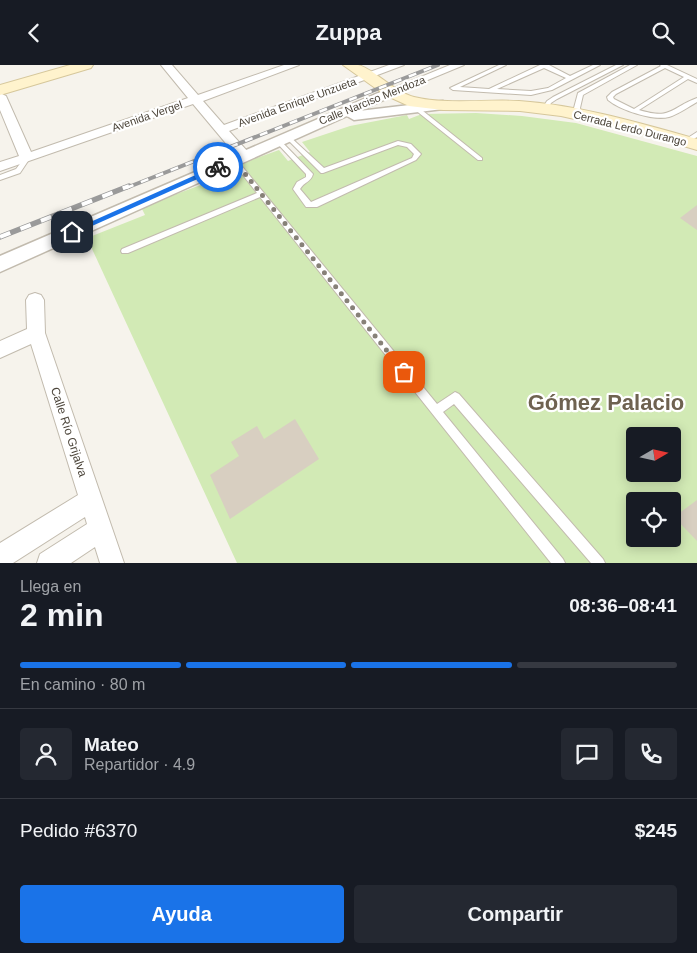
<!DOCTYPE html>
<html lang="es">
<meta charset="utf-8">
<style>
body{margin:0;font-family:Arial,sans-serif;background:#242831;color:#f1f3f6;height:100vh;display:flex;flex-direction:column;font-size:19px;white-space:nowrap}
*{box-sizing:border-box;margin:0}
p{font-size:16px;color:#9ea1a6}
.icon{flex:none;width:28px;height:28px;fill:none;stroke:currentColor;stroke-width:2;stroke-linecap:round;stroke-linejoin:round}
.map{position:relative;height:498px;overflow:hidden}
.sheet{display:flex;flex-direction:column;background:#171b24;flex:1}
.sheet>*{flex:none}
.needle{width:32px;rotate:81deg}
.tools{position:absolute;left:626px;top:362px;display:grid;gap:10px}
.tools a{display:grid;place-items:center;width:55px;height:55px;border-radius:5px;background:#171b24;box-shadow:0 2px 12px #0003;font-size:25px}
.pin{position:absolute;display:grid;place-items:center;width:42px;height:42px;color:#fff;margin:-21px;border-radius:10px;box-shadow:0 2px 8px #0006}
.courier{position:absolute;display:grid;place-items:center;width:50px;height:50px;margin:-25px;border:4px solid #1a73e8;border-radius:50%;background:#fff;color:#222;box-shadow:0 1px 6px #0007}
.head em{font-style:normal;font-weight:700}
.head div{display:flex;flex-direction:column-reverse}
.head{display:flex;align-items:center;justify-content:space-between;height:85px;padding:0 20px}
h1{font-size:32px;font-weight:700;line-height:38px}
.bar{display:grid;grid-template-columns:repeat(4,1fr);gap:8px 5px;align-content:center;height:60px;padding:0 20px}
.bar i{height:6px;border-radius:4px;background:#363941}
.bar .selected{background:#1a73e8}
.bar p{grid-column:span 4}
.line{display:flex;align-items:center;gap:12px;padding:0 20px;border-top:1px solid #363941}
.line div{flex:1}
.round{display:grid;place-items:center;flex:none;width:52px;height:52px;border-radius:5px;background:#242831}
.primary-button{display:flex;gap:10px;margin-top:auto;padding:10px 20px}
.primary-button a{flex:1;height:58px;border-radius:5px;background:#1a73e8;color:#fff;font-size:20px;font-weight:700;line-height:58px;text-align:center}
.primary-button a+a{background:#242831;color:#f1f3f6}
header{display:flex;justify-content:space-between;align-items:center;height:65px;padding:0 20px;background:#171b24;font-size:22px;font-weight:700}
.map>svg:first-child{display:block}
.green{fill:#d2eab5;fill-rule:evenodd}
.building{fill:#d8cfc1}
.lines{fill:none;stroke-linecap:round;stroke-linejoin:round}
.service-casing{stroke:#c2bbae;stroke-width:2}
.minor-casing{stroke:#c2bbae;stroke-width:2}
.tertiary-casing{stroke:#c2bbae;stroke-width:3}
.secondary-casing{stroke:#d6c79b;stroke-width:2}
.service{fill:#fff;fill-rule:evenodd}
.minor{fill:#fff;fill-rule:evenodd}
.tertiary{fill:#fff;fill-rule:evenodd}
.secondary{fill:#fff3cd;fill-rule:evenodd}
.rail-far1-casing{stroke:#9a9a9a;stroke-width:4}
.rail-casing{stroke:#9a9a9a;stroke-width:5.5}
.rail-far1{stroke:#fff;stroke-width:2.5;stroke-dasharray:8;stroke-linecap:butt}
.rail{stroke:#fff;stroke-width:4;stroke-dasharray:11;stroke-linecap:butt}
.route{fill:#1a73e8}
.done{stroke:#878178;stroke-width:5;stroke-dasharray:0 9}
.labels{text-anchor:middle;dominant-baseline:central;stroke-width:4.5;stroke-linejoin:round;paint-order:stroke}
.far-street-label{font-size:11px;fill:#4b4439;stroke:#fff}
.street-label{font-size:12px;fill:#4b4439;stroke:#fff}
.town-label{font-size:22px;font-weight:bold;fill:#6e6250;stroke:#fff}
</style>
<header><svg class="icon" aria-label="back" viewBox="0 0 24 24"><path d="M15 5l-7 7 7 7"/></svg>Zuppa<svg class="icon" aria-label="search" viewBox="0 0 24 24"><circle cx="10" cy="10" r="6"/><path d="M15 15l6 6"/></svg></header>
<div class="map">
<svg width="697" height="498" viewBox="0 0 697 498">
<rect width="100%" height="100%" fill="#f6f3ec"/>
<path class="green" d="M476 48 522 51 576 58 697 91V498H237L87 173 145 150 141 142 228 110 240 99 279 85 288 96 310 87 302 77 350 61 407 50 409 54 422 49ZM635 371H672V409H635ZM635 436H672V474H635Z"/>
<path class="building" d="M697 140V165L680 153Z
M295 354 319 394 230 454 210 410 239 391 231 377 257 361 264 374Z
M697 435V476L674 452Z"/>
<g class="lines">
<defs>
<path id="service" d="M499 0H506L460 22 489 24 540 0H549L570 11 593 0H600L552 25 531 30 453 25 450 23ZM544 3 566 13 548 23 531 26 497 24Z
M616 0H623L557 34 551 38 547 45 542 44 547 36 553 32Z
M630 0H637L583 30 580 43 582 50 577 51 574 43 578 28Z
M660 0H667L697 14V18L688 14 639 45C672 55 670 43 697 33V37C688 42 679 49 669 52 653 56 620 45 608 35L607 32 612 27 661 1ZM665 3 684 12 634 44 614 34 613 32 616 29Z
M414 42H418L482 93V95H478L414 44Z
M697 67V72L687 78H683V76Z
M287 69 324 103 398 76 411 79 421 89 416 95 317 142H306L293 124 297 117 306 112V109L275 76V74H279L313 109C311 117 304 117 300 124L311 137 412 93 414 89 407 82 398 80 323 108H321L285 72V70Z
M27 91 30 93 20 108 0 115V110L16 104 25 92Z
M234 93 236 94 437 339 455 327 459 329 603 494 605 498H591L454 339 443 347 563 494 565 498H551L260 132 128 188H122L121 186 122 184 257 128 231 95Z"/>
<path id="minor" d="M161 0H172L198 30 284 0H299L203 36 224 60 389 0H404L229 66 249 88 251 91 249 94H239L193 39 0 106V97L19 91 0 45V28L6 31 31 87 188 33Z
M450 0H464L394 29H386L384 27Z
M35 228 41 230 44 235 45 268 124 498H100L95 482 71 498H37L40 489 87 459 85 452 13 498H0V478L78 430 31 279 0 293V276L27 264 26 235 29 230Z"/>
<path id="tertiary" d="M390 23 395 24 397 27 395 30 359 46 443 36 450 40 443 44 354 55 347 51 0 207V191Z"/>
<path id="secondary" d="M70 0H93L91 3 0 30V20Z
M343 0C348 0 353 0 358 0 373 3 394 27 414 32 448 40 485 34 519 36 579 40 640 58 697 74V85L643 69 561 51 520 46 443 45 409 41 385 30Z"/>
</defs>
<use href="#service" class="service-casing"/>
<use href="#minor" class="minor-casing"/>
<use href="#tertiary" class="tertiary-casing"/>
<use href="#secondary" class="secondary-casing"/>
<use href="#service" class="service"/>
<use href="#minor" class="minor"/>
<use href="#tertiary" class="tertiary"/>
<use href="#secondary" class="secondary"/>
<defs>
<path id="rail-far1" d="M126 123 438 0"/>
<path id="rail" d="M0 172 129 121"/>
</defs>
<use href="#rail-far1" class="rail-far1-casing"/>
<use href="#rail" class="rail-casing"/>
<use href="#rail-far1" class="rail-far1"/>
<use href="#rail" class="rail"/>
</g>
<path class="route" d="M218 100 220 104 74 169 68 167Z"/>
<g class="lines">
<path class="done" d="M218 102 234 95 404 307"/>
</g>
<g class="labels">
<g class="far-street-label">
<text transform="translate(372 35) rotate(-22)">Calle Narciso Mendoza</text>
<text transform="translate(297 37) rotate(-20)">Avenida Enrique Unzueta</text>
<text transform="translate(147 51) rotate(-19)">Avenida Vergel</text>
<text transform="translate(630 63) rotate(14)">Cerrada Lerdo Durango</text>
</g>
<g class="street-label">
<text transform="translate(69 367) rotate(72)">Calle Río Grijalva</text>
</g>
<g class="town-label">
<text x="606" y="337">Gómez Palacio</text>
</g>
</g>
</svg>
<div class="tools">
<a><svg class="needle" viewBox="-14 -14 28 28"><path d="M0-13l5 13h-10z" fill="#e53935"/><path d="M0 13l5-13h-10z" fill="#9ea1a6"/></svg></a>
<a><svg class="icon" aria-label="locate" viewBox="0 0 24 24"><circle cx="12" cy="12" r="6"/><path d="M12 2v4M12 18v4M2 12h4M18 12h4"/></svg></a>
</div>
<div class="pin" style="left:404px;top:307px;background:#ea580c"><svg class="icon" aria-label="bag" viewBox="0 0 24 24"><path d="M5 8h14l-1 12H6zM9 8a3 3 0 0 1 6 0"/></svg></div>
<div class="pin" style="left:72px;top:167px;background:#1f2937"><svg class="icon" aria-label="home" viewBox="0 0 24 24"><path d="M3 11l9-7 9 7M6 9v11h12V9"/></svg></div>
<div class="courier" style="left:218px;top:102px"><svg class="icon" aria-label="bike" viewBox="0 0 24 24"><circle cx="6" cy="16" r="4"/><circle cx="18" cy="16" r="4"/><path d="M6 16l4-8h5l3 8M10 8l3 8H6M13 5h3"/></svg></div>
</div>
<section class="sheet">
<div class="head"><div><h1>2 min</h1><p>Llega en</p></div><em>08:36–08:41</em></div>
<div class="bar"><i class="selected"></i><i class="selected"></i><i class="selected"></i><i></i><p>En camino · 80 m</p></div>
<div class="line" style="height:90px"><a class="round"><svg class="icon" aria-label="person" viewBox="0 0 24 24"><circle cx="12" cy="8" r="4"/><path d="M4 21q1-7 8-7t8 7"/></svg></a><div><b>Mateo</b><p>Repartidor · 4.9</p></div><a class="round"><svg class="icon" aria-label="chat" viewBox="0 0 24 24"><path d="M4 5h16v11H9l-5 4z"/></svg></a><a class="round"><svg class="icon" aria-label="phone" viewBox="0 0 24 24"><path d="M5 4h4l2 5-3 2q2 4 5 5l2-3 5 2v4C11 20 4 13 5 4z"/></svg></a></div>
<div class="line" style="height:65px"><div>Pedido #6370</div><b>$245</b></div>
<div class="primary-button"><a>Ayuda</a><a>Compartir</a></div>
</section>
